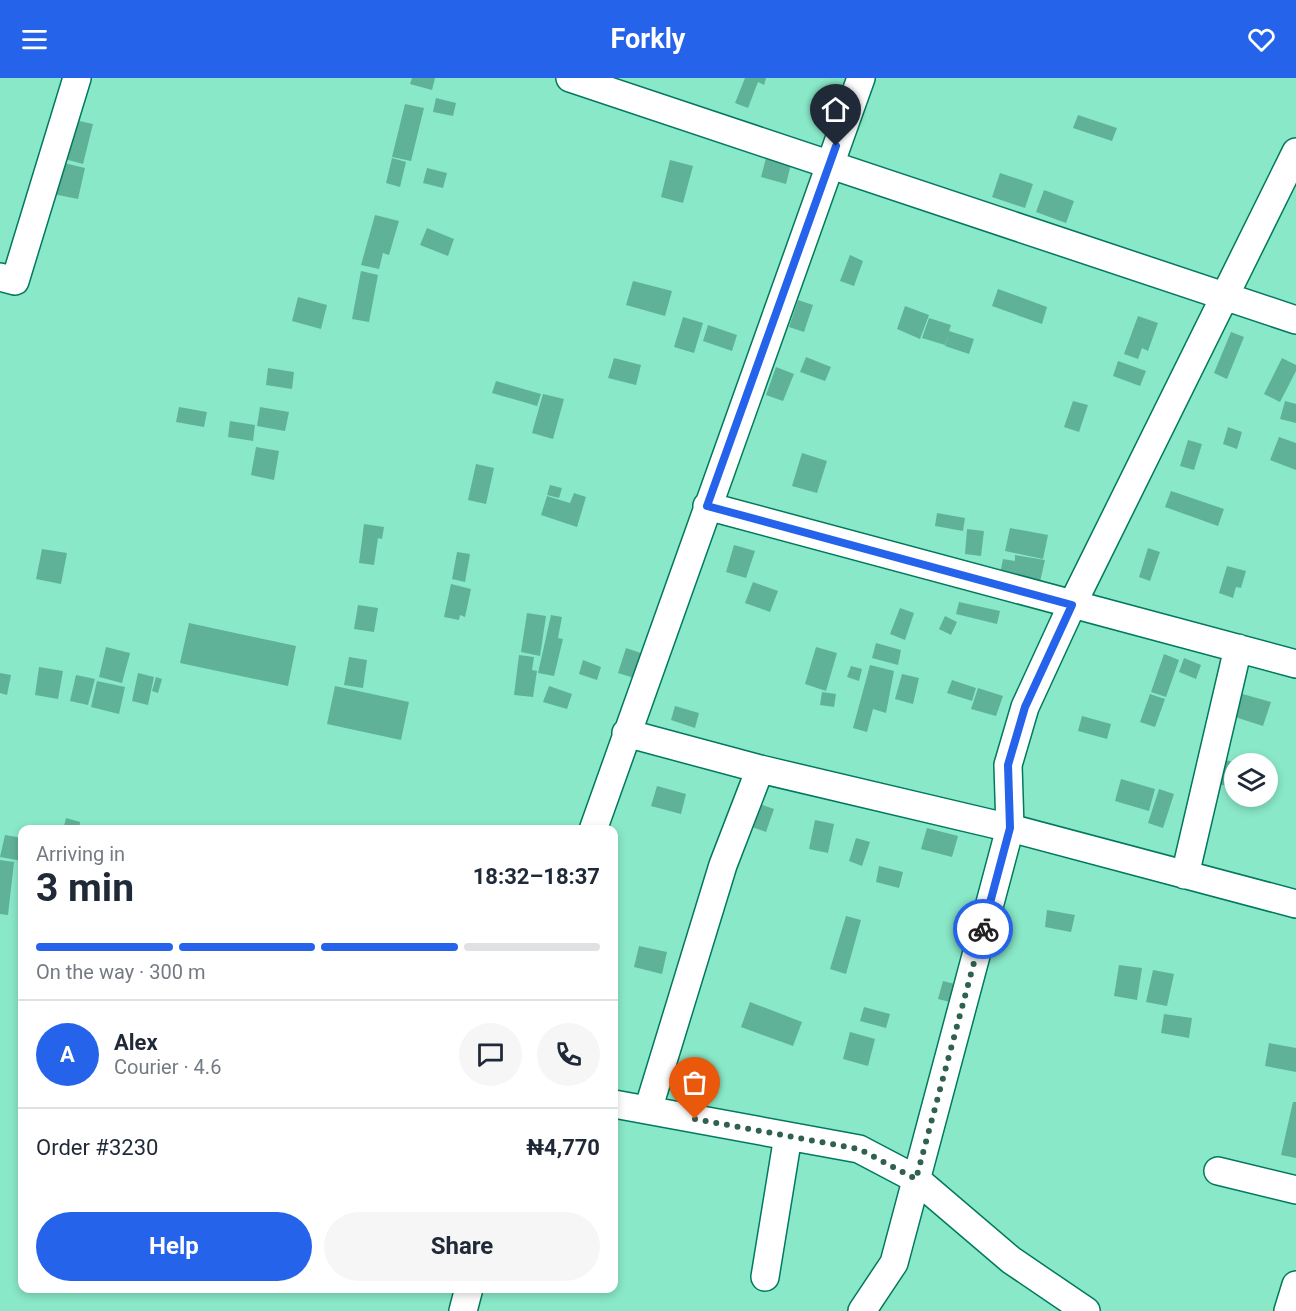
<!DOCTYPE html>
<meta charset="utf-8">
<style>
body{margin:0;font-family:Roboto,sans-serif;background:#f6f6f7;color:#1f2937;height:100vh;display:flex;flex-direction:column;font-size:22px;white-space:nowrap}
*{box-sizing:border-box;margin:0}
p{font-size:20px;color:#747a83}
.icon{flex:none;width:33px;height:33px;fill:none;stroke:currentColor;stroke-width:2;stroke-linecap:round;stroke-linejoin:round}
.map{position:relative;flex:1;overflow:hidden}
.side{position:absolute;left:18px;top:747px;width:600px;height:468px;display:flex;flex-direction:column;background:#fff;border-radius:12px;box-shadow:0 3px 9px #0003}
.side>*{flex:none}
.controls{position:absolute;left:1224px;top:675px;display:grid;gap:12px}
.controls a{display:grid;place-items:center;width:54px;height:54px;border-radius:50%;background:#fff;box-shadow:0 3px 9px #0003;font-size:30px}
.pin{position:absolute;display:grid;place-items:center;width:51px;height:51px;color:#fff;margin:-62px -26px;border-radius:50% 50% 50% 0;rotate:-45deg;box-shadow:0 0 6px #0007}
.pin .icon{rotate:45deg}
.courier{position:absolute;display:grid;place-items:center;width:60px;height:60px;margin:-30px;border:4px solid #2563eb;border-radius:50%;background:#fff;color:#222;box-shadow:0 2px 8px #0007}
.head em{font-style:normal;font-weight:700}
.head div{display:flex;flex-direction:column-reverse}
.head{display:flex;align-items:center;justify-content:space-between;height:102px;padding:0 18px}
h1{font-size:39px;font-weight:700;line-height:45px}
.bar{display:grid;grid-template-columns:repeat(4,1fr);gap:9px 6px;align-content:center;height:72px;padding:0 18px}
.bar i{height:8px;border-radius:4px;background:#e0e1e3}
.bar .current{background:#2563eb}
.bar p{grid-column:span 4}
.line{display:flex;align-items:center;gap:15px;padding:0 18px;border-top:2px solid #e0e1e3}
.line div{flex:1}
.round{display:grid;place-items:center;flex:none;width:63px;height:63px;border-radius:32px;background:#f6f6f7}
.button{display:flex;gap:12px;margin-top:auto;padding:12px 18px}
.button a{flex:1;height:69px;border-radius:36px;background:#2563eb;color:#fff;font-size:24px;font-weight:700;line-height:69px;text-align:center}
.button a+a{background:#f6f6f7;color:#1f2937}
header{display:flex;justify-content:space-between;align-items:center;height:78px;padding:0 18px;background:#2563eb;color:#fff;font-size:27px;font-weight:700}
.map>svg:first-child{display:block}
.building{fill:#5fb297}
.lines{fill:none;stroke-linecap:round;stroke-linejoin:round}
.minor-casing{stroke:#00795e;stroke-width:30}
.minor{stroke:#fff;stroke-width:27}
.done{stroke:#30604f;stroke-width:6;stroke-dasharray:0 10.8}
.route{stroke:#2563eb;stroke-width:8}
</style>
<header><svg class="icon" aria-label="menu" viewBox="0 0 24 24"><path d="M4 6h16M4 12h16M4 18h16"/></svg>Forkly<svg class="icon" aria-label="heart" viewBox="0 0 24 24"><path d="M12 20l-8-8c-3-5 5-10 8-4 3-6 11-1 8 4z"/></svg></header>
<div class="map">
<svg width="1296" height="1233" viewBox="0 0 1296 1233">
<rect width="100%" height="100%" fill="#89e8c8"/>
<path class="building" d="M412 0H435L432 12 410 6Z
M745 0H766L764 7 758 4 748 30 735 25Z
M436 20 456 25 453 38 433 34Z
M405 26 424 30 411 83 392 79Z
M1078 37 1117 50 1112 63 1073 50Z
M70 41 93 46 83 86 61 80Z
M392 80 406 84 400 109 386 105Z
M766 80 791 86 786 106 761 99Z
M670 82 693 88 683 125 661 119Z
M60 84 85 90 78 121 53 116Z
M427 90 447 95 443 110 423 105Z
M1000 95 1033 106 1025 130 992 119Z
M1044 112 1074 123 1066 145 1036 134Z
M375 137 399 143 389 177 383 175 379 191 361 187Z
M427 150 454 161 448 178 420 167Z
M850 177 863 183 854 208 840 203Z
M361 193 378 197 369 244 352 241Z
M633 203 672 213 665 238 626 227Z
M998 211 1047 229 1042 246 992 228Z
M298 219 327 227 321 251 292 243Z
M798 222 813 227 804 254 789 249Z
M905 228 929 237 920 261 897 251Z
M1138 238 1158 245 1148 273 1142 270 1138 281 1124 276Z
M683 239 703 245 694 275 674 269Z
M929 240 951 247 949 253 974 261 969 276 945 268 949 256 945 267 922 260Z
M708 247 737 257 732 273 703 263Z
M1231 254 1244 259 1227 301 1214 295Z
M806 279 831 289 825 303 800 294Z
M614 280 641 287 636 307 608 300Z
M1282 280 1296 287V293L1280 324 1264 316Z
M1118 283 1146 293 1140 308 1113 298Z
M776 289 794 296 783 323 766 317Z
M268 290 294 294 292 311 266 307Z
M496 303 541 316 537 328 492 315Z
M543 316 564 321 553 361 532 355Z
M1073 323 1088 327 1079 354 1064 349Z
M1285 323 1296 326V345L1280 341Z
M179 329 207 334 204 349 176 344Z
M260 329 289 334 285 353 257 348Z
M230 343 255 347 253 363 228 359Z
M1228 349 1242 354 1237 371 1223 366Z
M1279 359 1296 365V392L1270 382Z
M1188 362 1202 366 1194 392 1180 388Z
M256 369 279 373 274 402 251 397Z
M802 375 827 383 817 415 792 408Z
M476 386 494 390 486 426 468 422Z
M550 407 562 410 559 420 547 417Z
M1171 413 1224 431 1218 448 1165 429Z
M574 415 586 419 577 449 541 437 547 418 570 425Z
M937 435 965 440 963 453 935 448Z
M364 446 384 449 382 461 378 460 374 487 359 485Z
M1010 450 1048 457 1043 481 1005 473Z
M967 451 984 453 981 478 965 476Z
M734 467 755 473 746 500 726 494Z
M1148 470 1160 474 1150 503 1139 499Z
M42 471 67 475 61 506 36 501Z
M457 474 470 476 465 504 452 501Z
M1015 477 1045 482 1040 504 1000 496 1003 481 1015 483Z
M1227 488 1246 493 1241 510 1236 509 1233 520 1219 515Z
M753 504 778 513 770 534 745 525Z
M451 506 471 511 465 539 460 537 459 542 444 539Z
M959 524 1000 533 997 546 956 536Z
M358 527 378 530 374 554 354 551Z
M900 530 914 535 905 562 890 556Z
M527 535 546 538 540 578 521 574Z
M551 537 562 539 558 560 563 561 554 598 538 595Z
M945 538 957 544 951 557 939 551Z
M189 545 296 568 288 608 180 585Z
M876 565 901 572 898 587 872 580Z
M106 569 130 575 122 605 99 599Z
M816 569 837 575 826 613 805 606Z
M626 570 641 575 634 600 618 595Z
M1164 576 1179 582 1166 619 1151 614Z
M519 577 534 579 532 592 537 593 533 619 514 617Z
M349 579 367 582 363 610 344 607Z
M1184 580 1201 587 1196 601 1179 594Z
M583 582 601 589 597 602 579 596Z
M870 587 894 593 886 635 873 631 867 654 853 650Z
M851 588 862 591 859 603 847 599Z
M39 589 63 593 58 621 35 617Z
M0 595 11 597 7 617 0 615Z
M138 595 154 599 148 627 132 623Z
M902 596 919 600 913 626 895 621Z
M76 597 95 601 88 627 70 623Z
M156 599 162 601 158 615 152 613Z
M952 602 976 610 972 623 947 615Z
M97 603 125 609 119 636 91 629Z
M335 608 409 624 401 662 327 646Z
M549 608 572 616 567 631 543 624Z
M978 610 1003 618 996 638 971 631Z
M822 614 836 616 834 629 820 627Z
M1239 615 1271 624 1263 648 1232 638Z
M1150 616 1165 621 1155 649 1140 644Z
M675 628 699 635 695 650 671 642Z
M1082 638 1111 646 1107 661 1078 653Z
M1221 681 1234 684V710L1215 705Z
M1268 691 1276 693 1271 718 1268 717Z
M1121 701 1155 711 1149 733 1115 723Z
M657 708 686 716 681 736 651 728Z
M1159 711 1174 716 1163 750 1148 745Z
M760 726 774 731 766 754 752 749Z
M66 740 80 744 79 752H63Z
M815 742 834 746 828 775 809 771Z
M927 750 958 758 952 779 921 771Z
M5 757 22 760V783L0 779Z
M856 760 870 764 862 788 849 783Z
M0 782 14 784 8 837 0 836Z
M879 788 903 794 899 810 876 804Z
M1047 832 1075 837 1071 854 1045 849Z
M846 838 861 842 846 896 830 891Z
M639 868 667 874 662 896 634 889Z
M1119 887 1142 890 1137 922 1114 918Z
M1153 892 1174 896 1167 928 1146 924Z
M943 903 963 908 958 926 938 921Z
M750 924 802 944 793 968 741 949Z
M864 929 890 936 886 950 860 943Z
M1164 936 1192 940 1189 960 1161 955Z
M850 954 875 961 868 988 843 981Z
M1269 965 1296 970V994L1265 988Z
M1293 1024H1296V1080L1281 1077Z"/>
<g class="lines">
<defs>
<path id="minor" d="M570 0 1296 242
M0 199 15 203 77 0
M707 428 1296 586
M626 655 760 691 1010 750 1296 826
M593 752 861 0
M1185 797 1238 570
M614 1026 859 1071 916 1101 1011 1182 1086 1233
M648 1032 723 787 760 691
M1218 1093 1296 1112
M765 1199 788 1058
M463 1233 469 1210
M862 1233 894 1185 1010 750 1008 687 1025 629 1072 527 1296 74
M1288 1233 1296 1207"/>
</defs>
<use href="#minor" class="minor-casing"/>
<use href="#minor" class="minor"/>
</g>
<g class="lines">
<path class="done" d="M695 1041 859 1071 916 1101 983 851"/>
<path class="route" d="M836 68 707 428 1072 527 1025 629 1008 687 1010 750 983 851"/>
</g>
</svg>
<div class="controls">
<a><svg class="icon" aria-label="layers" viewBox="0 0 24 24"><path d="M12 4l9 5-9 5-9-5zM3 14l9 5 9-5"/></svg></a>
</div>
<div class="pin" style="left:695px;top:1041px;background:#ea580c"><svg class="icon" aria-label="bag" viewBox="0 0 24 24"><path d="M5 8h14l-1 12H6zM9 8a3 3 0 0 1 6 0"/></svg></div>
<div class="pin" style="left:836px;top:68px;background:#1f2937"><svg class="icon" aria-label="home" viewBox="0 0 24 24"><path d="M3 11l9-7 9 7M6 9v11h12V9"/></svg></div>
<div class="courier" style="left:983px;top:851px"><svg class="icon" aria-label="bike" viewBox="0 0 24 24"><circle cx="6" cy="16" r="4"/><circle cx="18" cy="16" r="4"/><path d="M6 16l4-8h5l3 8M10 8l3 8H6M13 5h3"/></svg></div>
<section class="side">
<div class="head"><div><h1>3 min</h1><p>Arriving in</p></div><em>18:32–18:37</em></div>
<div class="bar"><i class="current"></i><i class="current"></i><i class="current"></i><i></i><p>On the way · 300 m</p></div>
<div class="line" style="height:108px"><b class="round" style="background:#2563eb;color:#fff">A</b><div><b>Alex</b><p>Courier · 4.6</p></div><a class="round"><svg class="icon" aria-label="chat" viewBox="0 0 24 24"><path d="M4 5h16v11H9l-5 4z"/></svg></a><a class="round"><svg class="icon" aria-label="phone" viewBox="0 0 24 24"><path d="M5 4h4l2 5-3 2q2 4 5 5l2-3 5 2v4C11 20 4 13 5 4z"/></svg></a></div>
<div class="line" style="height:78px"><div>Order #3230</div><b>₦4,770</b></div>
<div class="button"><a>Help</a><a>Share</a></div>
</section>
</div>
